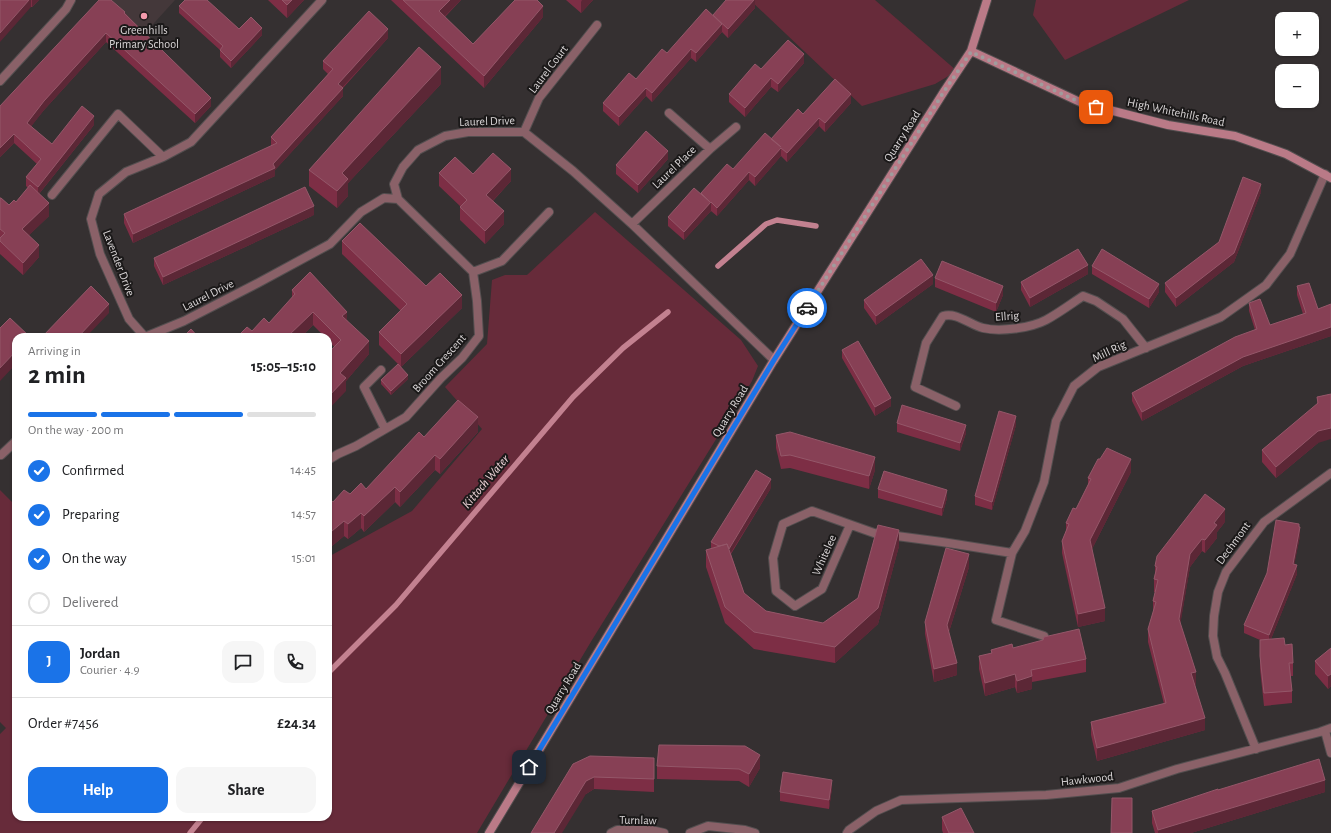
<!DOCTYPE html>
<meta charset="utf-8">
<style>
body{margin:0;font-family:"Alegreya Sans",sans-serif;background:#f6f6f6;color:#202124;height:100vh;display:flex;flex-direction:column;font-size:15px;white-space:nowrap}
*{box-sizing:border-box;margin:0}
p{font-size:13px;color:#757577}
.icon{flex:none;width:22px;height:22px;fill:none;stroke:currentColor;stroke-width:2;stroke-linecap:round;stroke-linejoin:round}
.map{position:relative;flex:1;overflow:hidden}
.details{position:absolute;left:12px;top:333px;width:320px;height:488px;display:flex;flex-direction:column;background:#fff;border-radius:12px;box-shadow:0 1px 3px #0004}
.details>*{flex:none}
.tools{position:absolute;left:1275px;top:12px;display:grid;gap:8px}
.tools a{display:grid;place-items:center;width:44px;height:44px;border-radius:8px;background:#fff;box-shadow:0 1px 3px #0004;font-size:20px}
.pin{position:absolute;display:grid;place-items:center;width:34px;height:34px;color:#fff;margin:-17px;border-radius:8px;box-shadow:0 2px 6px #0006}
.courier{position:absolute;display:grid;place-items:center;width:40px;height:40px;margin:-20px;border:3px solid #1a73e8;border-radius:50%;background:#fff;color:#222;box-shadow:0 1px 5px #0007}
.head em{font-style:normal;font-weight:700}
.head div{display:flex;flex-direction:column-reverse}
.head{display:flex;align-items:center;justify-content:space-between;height:68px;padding:0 16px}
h1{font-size:26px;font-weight:700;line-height:30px}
.bar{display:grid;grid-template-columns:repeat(4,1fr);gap:6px 4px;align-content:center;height:48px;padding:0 16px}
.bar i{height:5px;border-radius:3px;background:#e0e0e0}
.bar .active{background:#1a73e8}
.bar p{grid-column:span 4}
.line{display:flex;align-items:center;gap:10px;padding:0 16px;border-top:1px solid #e0e0e0}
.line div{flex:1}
.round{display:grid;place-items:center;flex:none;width:42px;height:42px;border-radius:12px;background:#f6f6f6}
ol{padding:0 16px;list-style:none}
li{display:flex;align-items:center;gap:12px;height:44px}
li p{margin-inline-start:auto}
li .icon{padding:4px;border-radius:50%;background:#1a73e8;color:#fff;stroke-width:4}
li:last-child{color:#757577}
li i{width:22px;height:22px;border:2px solid #e0e0e0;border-radius:50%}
.button{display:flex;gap:8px;margin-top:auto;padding:8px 16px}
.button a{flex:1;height:46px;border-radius:12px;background:#1a73e8;color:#fff;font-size:16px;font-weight:700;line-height:46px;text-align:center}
.button a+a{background:#f6f6f6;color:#202124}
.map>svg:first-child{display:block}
.built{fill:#44383a}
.green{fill:#672b3a}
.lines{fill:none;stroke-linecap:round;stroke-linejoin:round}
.stream{stroke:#c38190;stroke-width:5.5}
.street-casing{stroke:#534e4f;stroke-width:10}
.secondary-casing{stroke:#534e4f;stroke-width:10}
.street{stroke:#8a6168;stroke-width:8}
.secondary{stroke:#ba7a87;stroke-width:8}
.wall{fill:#7d2e45}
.shaded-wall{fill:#5c2736}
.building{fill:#874055;stroke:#945769}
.done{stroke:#a09c9d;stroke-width:4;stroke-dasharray:0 7.2}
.route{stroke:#1a73e8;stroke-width:5}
.poi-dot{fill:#f39aac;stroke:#1b1919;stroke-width:1.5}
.labels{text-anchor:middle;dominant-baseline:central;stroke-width:4;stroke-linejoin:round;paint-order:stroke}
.poi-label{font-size:12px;fill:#dad6d7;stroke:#1b1919}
.street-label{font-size:12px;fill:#dad6d7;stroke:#1b1919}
.water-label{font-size:13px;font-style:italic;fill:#f3d9dd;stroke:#1b1919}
</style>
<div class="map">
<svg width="1331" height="833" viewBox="0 0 1331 833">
<rect width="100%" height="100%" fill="#353031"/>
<path class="built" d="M110 0H175L145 33Z"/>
<path class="green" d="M750 0H875L957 71 935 84 862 106Z
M1036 0H1189L1065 60 1033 15Z
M595 212 741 340 758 366 752 381 592 640 477 833H0V734L6 728 0 722V490L16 506V817H328V557L412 511 482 429 445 387 487 344 492 280 505 275H527Z"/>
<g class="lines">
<path class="stream" d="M718 266 766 224 777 220 816 226
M328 673 396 605 573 397 623 348 668 312
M190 833 203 817"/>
<defs>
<path id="street" d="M0 81 66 9 71 0
M524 132 539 98 597 25
M710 149 736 127
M52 195 118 114 163 157
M632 224 710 149 669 113
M473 272 502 261 549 212
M145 337 184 321 258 283 330 244 361 212 384 198 398 199 394 184 403 167 418 150 445 136 468 132H524L573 171 632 224 774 360
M145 337 129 319 100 254 91 219 99 194 126 172 163 157 191 142 322 0
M381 370 364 387 385 429
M956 406 915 387 926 343 943 316C957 312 970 325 983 328 1000 332 1031 328 1046 320 1059 313 1071 304 1083 296L1096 301 1123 319 1146 348
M1 455 16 441
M328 460 338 454 356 446 406 417 441 378 462 358 479 336 477 301 473 272 398 199
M850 525 822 589 795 606 776 591 773 558 783 524 812 511 874 533 942 542 1012 553
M1044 636 996 620 1012 553 1025 531 1044 482 1056 421 1074 386 1098 367 1221 317 1266 285 1290 254 1325 174
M1325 731 1331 753
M1256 749 1225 673 1217 657 1213 636 1214 616 1218 592 1226 572 1264 522 1331 473
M611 833 617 830H651L664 833
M690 833 708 826 745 830 755 833
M847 833 849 830 876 811 901 800 1046 795 1119 788 1177 769 1320 732 1331 728"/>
<path id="secondary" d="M971 51 1082 103 1168 125 1235 136 1286 154 1331 178
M489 833 774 360 945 90 971 51 987 0"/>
</defs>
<use href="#street" class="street-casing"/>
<use href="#secondary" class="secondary-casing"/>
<use href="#street" class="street"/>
<use href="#secondary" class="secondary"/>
</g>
<path class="wall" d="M0 0H39L32 7H31Z
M268 0H304L287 18Z
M391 0H461L445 17 473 44 543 17 484 88Z
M566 0H593L581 13Z
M755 0V8L728 38 722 32 696 62 691 58 652 102 646 96 619 126 603 111V103L636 79 713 15Z
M179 6 239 29 262 35 231 68 220 57V50L179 13Z
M125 13 211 106 195 123 106 42 44 110 31 126 52 144 94 125 39 194 49 216 29 235 39 257 23 275 0 254V198L9 205 16 202 28 188 26 186V177L37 164 14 143 0 157V106Z
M388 38 343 88V96L275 170V176L133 243 124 223V214L271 146V137L328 74 323 69V61Z
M804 63 778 92 771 87 745 117 729 102V94L761 69Z
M441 84 348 183V196L337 208 309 186V170Z
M851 103 825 132 819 126 787 162 781 156 755 186 749 180 717 216 711 211 684 240 668 226V217L733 169 803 114Z
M668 159 638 193 616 174V165Z
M439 173 473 174 511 181 493 201 504 224 485 244 460 220V206L439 186Z
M1261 192 1234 262 1176 307 1165 292V283L1219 242Z
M314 215 163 285 154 266V258Z
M342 241 426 286 462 308 401 367 379 345V332L401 311 342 254Z
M1092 266 1159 292 1149 308 1092 274Z
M1088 274 1030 307 1021 290V282Z
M935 278 1003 295 996 312 935 287Z
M933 284 876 325 864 308V300Z
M1297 286 1318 309 1331 304V336L1243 366 1142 421 1132 401V393L1255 330 1249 311V303L1270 325 1303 314 1297 295Z
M292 290 347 320 369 354 346 381V391L334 347 328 340V337H325L313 325 301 337H237L269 323 292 298Z
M842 350 891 406 875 416 842 358Z
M408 379 391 395 381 384V380Z
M1331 394 1318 443 1276 478 1262 462V450L1317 405V397Z
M897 423 966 433 960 451 897 432Z
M1016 425 992 510 975 505V496Z
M478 432 440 474 435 470 400 507 395 502 364 532 361 528 348 539 344 536 332 546 329 543 328 498 333 502 350 494 366 489 424 437Z
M776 435 875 470 869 489 790 468 781 469 776 448Z
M1131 472 1092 549 1105 621 1078 627 1062 553V541L1066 531V523L1076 509 1088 485V478Z
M771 488 731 554 744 593 766 611 823 623 858 598 899 546 878 624 835 663 754 649 725 623 706 567V550L711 549V542Z
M878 489 947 498 942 516 878 498Z
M1225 522 1217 532V538L1205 553 1202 551 1190 567 1180 624 1196 685H1195L1205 730 1097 761 1091 735V722L1164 704 1148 642V629L1153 613V601L1155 592H1154V579L1155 573V566Z
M1299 527 1300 536 1294 564 1297 574 1271 639 1285 645 1293 663V676H1290L1292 691V703L1264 706 1260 669V640L1244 633V625Z
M969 567 949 632 957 675 934 682 925 634V622Z
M1013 648 1086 659V672L1032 682V689L1017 693 1015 687 985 696 979 669V656L991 654V650Z
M1331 648V686L1328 689 1315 674V661Z
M654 758V792L594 789 586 794 573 764Z
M657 766 760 768 749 787 739 781 657 779Z
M832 788 829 809 780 801V792Z
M1218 790 1325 792 1191 833H1155L1152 823V811Z
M942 817 974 833H943L942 830Z"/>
<path class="shaded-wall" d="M29 0H31V7L0 42V33Z
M32 0H39L32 7Z
M292 0H304L287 18V5Z
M450 0H461L439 22V11Z
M582 0H593L581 13V2Z
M754 0H755V8L728 38V29Z
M543 6V17L484 88V76Z
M722 24V32L696 62V53Z
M262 28V35L231 68V61Z
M388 29V38L338 92V84Z
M106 33V42L44 110 27 132V123L44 101Z
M691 49V58L652 102V93Z
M804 54V63L778 92V84Z
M441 67V84L348 183V196L337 208V191L342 173Z
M771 78V87L745 117V108Z
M343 88V96L275 170V176L133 243V234L273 164Z
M646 88V96L619 126V117Z
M851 94V103L825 132V123Z
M211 98V106L195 123V114Z
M94 116V125L38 195V187Z
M819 118V126L787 162V153Z
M14 134V143L0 157V148Z
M781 148V156L755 186V177Z
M668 151V159L638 193V185Z
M511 169V181L486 208V195Z
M749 172V180L717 216V208Z
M1261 184V192L1234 262 1176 307V298L1234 253Z
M711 202V211L684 240V232Z
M49 203V216L22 242V229Z
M314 206V215L163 285V277Z
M504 211V224L485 244V231Z
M39 245V257L23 275V263Z
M1088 265V274L1030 307V298Z
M933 275V284L876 325V316Z
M1159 284V292L1149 308V299Z
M1003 286V295L996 312V303Z
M462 295V308L401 367V354Z
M109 304V313L86 337H78Z
M313 312V325L301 337H287Z
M347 312V325L342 316Z
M1331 327V336L1243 366 1142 421V412L1243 357Z
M369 341V354L346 381V391L328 410V397L340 373Z
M16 351V364L0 381V368Z
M408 375V379L391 395V391Z
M891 398V406L875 416V407Z
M1016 416V425L992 510V502Z
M478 417V432L440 474V459Z
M966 425V433L960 451V443Z
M1331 428V439L1318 443 1276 478V467L1318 431Z
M435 455V470L400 507V492Z
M875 457V470L869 489V476Z
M1131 459V472L1090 553V540Z
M771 479V488L727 559V551Z
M395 487V502L364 532V516Z
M947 490V498L942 516V508Z
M1225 509V522L1217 532V538L1205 553V540L1214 523Z
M361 513V528L348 539V524Z
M344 521V536L332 546V531Z
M1299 524V531L1300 527V536L1293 572V564Z
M328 528H329V543H328Z
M899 530V546L878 624 835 663V647Z
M1202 539V551L1190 567 1179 632V619L1190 554Z
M969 554V567L947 638V625Z
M1297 565V574L1269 644V635Z
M1105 608V621L1078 627V614Z
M957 663V675L934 682V669Z
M1196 672V685L1191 686V673Z
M1015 674V687L985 696V683Z
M1331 674V686L1328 689V676Z
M1032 676V689L1017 693V681Z
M1205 718V730L1097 761V748Z
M760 755V768L749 787V774Z
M594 777V789L586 794 562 833H554L586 781Z
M832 780V788L829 809V800Z
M1325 780V792L1191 833H1158V830Z"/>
<path class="building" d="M0 0H29L0 33Z
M99 0H111L125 12 124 13 211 98 195 114 106 33 44 101 27 123 52 144 82 106 94 116 38 187 26 177 41 159 14 134 0 148V106Z
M185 0H207L239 29 251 17 262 28 231 61 220 50 223 46 179 6Z
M282 0H292L287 5Z
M403 0H450L439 11 473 44 515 0H537L543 6 484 76Z
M726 0H754L728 29 713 15Z
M706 9 722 24 696 53 691 49 652 93 646 88 619 117 603 103 629 73 636 79 662 49 667 53Z
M369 11 388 29 338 84 343 88 273 164 275 168 133 234 124 214 277 143 271 137 333 69 323 61Z
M788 40 804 54 778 84 771 78 745 108 729 94 755 64 761 69Z
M419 47 441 67 342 173 348 179 337 191 309 170Z
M835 79 851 94 825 123 819 118 787 153 781 148 755 177 749 172 717 208 711 202 684 232 668 217 694 188 710 202 701 193 727 164 733 169 765 133 781 147 771 139 798 109 803 114Z
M646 131 668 151 638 185 616 165Z
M493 153 511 169 486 195 504 211 485 231 460 207 467 200 439 173 455 157 473 174Z
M1243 177 1261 184 1234 253 1176 298 1165 283 1219 242Z
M30 185 49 203 22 229 39 245 23 263 0 241V238L5 233 0 229V198H1L9 205 14 200 16 202Z
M305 187 314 206 163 277 154 258Z
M360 223 426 286 440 273 462 295 401 354 379 332 407 304 342 241Z
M1078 249 1088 265 1030 298 1021 282Z
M1102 249 1159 284 1149 299 1092 266Z
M921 259 933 275 876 316 864 300Z
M942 261 1003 286 996 303 935 278Z
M310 272 347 312 342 316 369 341 340 373 346 378 328 397V353L341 340 313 312 287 337H237L247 327 252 331 264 318 269 323 295 294 292 290Z
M1309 283 1318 309 1331 304V327L1243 357 1142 412 1132 393 1235 337 1257 329 1249 303 1260 299 1270 325 1306 313 1297 286Z
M91 286 109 304 78 337H42Z
M10 318 30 337H16V351L0 368V328Z
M191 329 198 337H183Z
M858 341 891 398 875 407 842 350Z
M398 364 408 375 391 391 381 380Z
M1331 394V428L1318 431 1276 467 1262 450 1318 403 1317 397Z
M458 400 478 417 440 459 435 455 400 492 395 487 364 516 361 513 348 524 344 521 332 531 329 528H328V498L333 502 344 490 350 494 361 483 366 489 419 432 424 437Z
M902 405 966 425 960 443 897 423Z
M999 411 1016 416 992 502 975 496Z
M790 432 875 457 869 476 790 455 781 456 776 435Z
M1107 448 1131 459 1090 540 1105 608 1078 614 1062 541 1069 524 1066 523 1073 508 1076 509 1091 479 1088 478 1098 459H1100Z
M756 470 771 479 729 549 727 544 719 546 711 542Z
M884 471 947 490 942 508 878 489Z
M1205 494 1225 509 1214 523 1217 525 1205 540 1202 539 1190 554 1179 619 1196 672 1191 673 1205 718 1097 748 1091 722 1166 703 1148 629 1156 602 1153 601 1158 580 1154 579 1157 567 1155 566 1157 556Z
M1276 520 1299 524V527H1300L1293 564 1297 565 1269 635 1244 625 1267 573Z
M878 525 899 530 878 608 835 647 754 632 725 607 706 550 727 544 744 593 766 611 823 623 858 598Z
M946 548 969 554 947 625 957 663 934 669 925 622Z
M1079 629 1086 659 1031 670 1032 676 1017 681 1015 674 985 683 979 656 992 653 991 650 1012 644 1013 648 1043 640 1044 637Z
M1284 638 1285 645 1292 644 1293 663H1289L1292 691 1264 693 1260 656V640Z
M1331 648V674L1328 676 1315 661Z
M659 745 745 746 760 755 749 774 739 769 657 766Z
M590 756 654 758V779L594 777 586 781 554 833H531L573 764Z
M1319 759 1325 780 1158 830 1152 811 1218 789V790Z
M783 772 832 780 829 800 780 792Z
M1112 798H1132V833H1111Z
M961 808 974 833H949L942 817Z"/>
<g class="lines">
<path class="done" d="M807 308 945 90 971 52 1082 103 1096 107"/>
<path class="route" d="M529 767 774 360 807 308"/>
</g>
<circle class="poi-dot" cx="144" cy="16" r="4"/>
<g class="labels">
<g class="poi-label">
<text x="144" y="30">Greenhills<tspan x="144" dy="14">Primary School</tspan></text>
</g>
<g class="street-label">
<text transform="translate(548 69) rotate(-53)">Laurel Court</text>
<text transform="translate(1176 112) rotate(12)">High Whitehills Road</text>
<text transform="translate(487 121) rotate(-2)">Laurel Drive</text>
<text transform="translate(902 136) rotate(-58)">Quarry Road</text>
<text transform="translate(674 167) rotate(-44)">Laurel Place</text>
<text transform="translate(119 263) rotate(69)">Lavender Drive</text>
<text transform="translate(208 295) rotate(-27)">Laurel Drive</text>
<text transform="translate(1007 316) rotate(-4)">Ellrig</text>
<text transform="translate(1109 351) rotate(-25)">Mill Rig</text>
<text transform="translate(439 363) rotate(-48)">Broom Crescent</text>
<text transform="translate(730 411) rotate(-59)">Quarry Road</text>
<text transform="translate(1233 543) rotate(-54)">Dechmont</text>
<text transform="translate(824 555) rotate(-66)">Whitelee</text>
<text transform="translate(563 688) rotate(-59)">Quarry Road</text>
<text transform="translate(1087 779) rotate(-6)">Hawkwood</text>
<text transform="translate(638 820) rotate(1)">Turnlaw</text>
</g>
<g class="water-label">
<text transform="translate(486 482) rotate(-50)">Kittoch Water</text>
</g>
</g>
</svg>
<div class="tools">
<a>+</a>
<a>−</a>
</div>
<div class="pin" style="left:1096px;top:107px;background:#ea580c"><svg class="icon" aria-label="bag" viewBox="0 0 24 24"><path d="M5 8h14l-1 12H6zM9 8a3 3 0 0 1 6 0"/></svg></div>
<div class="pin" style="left:529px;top:767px;background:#1f2937"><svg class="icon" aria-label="home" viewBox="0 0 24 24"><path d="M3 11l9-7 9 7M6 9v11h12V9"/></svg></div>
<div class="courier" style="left:807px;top:308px"><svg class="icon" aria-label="car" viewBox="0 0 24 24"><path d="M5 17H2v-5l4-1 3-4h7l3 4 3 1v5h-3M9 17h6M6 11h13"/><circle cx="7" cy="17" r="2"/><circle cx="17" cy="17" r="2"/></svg></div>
<section class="details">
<div class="head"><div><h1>2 min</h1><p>Arriving in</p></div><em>15:05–15:10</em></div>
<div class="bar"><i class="active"></i><i class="active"></i><i class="active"></i><i></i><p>On the way · 200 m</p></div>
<ol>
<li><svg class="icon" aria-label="check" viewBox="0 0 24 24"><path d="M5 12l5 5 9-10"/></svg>Confirmed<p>14:45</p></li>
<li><svg class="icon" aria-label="check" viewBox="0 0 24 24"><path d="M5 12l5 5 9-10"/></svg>Preparing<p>14:57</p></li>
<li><svg class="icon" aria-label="check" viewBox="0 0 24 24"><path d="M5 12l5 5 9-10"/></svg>On the way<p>15:01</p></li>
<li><i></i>Delivered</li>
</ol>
<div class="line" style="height:72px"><b class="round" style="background:#1a73e8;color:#fff">J</b><div><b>Jordan</b><p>Courier · 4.9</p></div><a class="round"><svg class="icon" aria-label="chat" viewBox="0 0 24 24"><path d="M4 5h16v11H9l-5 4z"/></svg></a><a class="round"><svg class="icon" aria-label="phone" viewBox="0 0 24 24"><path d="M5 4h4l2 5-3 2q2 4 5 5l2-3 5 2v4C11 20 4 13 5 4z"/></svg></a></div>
<div class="line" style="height:52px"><div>Order #7456</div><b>£24.34</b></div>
<div class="button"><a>Help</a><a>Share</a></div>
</section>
</div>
